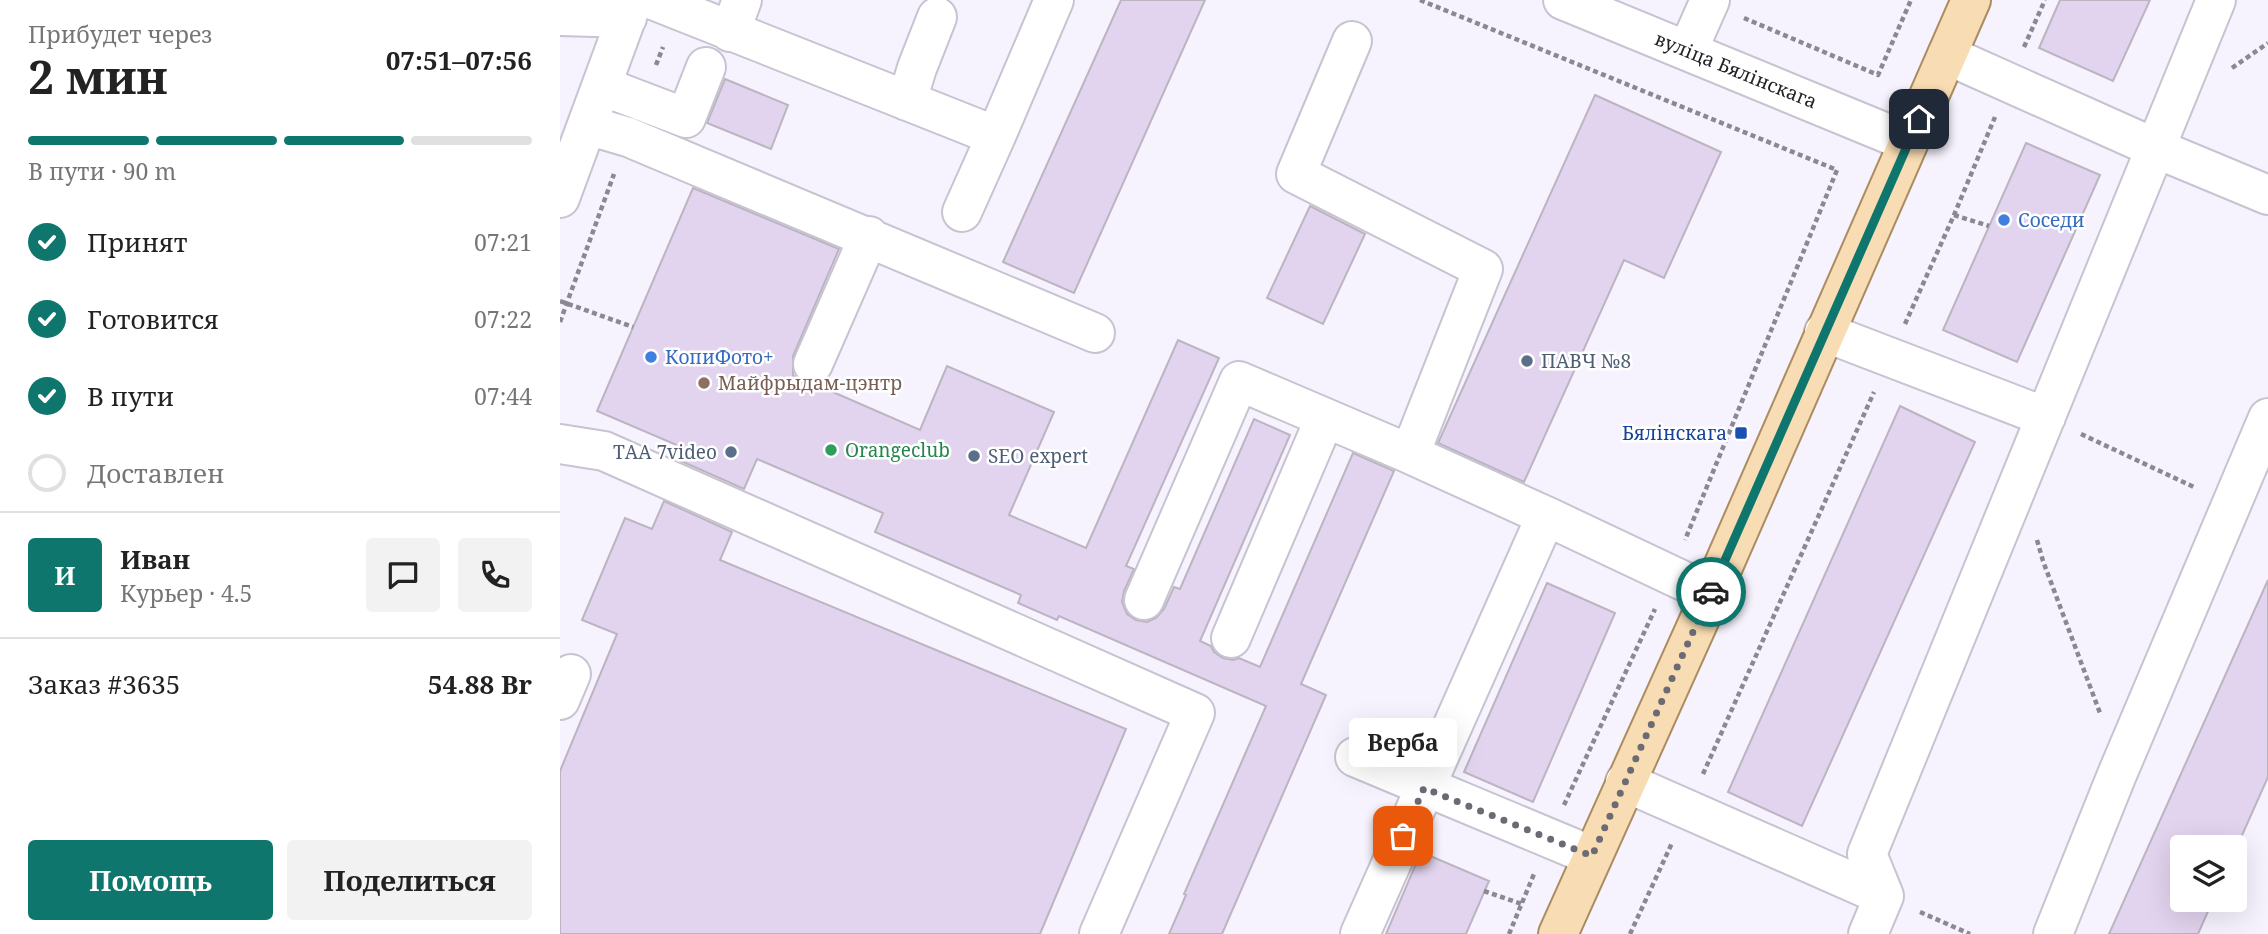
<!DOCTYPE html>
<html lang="ru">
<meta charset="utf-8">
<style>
body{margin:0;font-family:"Noto Serif",serif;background:#f2f2f2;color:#222;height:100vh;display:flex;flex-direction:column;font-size:26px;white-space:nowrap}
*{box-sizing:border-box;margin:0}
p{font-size:23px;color:#767676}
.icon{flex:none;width:38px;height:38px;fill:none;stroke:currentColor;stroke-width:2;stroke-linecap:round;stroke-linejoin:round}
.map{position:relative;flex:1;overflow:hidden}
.details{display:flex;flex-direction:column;background:#fff;width:560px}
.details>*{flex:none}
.tools{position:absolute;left:1610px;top:835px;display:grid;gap:14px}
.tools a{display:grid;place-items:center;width:77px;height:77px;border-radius:7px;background:#fff;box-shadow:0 7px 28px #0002;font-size:35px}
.pin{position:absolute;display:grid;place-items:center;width:60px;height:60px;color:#fff;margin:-30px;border-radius:14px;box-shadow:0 4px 10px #0006}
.courier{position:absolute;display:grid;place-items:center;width:70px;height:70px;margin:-35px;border:5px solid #0f766e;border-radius:50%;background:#fff;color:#222;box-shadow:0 2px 9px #0007}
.bubble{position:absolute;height:49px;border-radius:7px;background:#fff;box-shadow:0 7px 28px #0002;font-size:23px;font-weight:700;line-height:49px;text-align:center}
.head em{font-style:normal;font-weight:700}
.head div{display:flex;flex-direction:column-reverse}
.head{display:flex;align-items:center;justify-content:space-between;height:119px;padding:0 28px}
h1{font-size:46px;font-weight:700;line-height:52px}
.bar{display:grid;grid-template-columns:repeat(4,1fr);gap:10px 7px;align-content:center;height:84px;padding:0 28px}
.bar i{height:9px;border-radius:5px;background:#e0e0e0}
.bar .on{background:#0f766e}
.bar p{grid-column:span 4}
.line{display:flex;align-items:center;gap:18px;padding:0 28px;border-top:2px solid #e0e0e0}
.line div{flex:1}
.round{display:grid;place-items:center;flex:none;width:74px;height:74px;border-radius:7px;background:#f2f2f2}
ol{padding:0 28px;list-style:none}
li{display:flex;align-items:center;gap:21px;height:77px}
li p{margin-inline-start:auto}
li .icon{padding:7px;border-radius:50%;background:#0f766e;color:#fff;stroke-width:4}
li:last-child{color:#767676}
li i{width:38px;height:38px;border:4px solid #e0e0e0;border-radius:50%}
.primary-button{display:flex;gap:14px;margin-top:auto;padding:14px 28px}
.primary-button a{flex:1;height:80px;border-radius:7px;background:#0f766e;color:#fff;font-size:28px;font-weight:700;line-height:80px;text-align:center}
.primary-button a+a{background:#f2f2f2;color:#222}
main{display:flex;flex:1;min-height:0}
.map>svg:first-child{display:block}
.building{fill:#e2d3ee;stroke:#bbb4c1;stroke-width:2}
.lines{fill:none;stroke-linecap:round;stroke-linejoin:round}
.minor-casing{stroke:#c7c3d1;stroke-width:42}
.major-casing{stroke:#aa8c60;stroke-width:42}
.path{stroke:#8a8890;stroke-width:4.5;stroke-dasharray:5 3.5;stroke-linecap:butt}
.minor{stroke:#fff;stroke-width:38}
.major{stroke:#f8dcb3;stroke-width:38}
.done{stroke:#6c6a72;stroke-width:7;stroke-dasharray:0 12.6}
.route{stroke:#0f766e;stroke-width:9}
.shop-dot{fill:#3f7fe0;stroke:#fff;stroke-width:2.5}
.service-dot{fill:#5c6f8a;stroke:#fff;stroke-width:2.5}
.education-dot{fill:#8d6e63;stroke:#fff;stroke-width:2.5}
.transit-dot{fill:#1a4fb4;stroke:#fff;stroke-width:2.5}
.leisure-dot{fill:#2e9e5b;stroke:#fff;stroke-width:2.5}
.labels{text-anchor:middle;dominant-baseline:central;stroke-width:5;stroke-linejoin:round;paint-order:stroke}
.street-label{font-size:19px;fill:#222126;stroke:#fff}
.shop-label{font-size:19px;fill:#366cbe;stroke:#fff;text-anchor:start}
.service-label{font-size:19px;fill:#4e5e75;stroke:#fff;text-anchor:start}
.education-label{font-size:19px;fill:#785e54;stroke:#fff;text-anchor:start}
.transit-label{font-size:19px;fill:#164399;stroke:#fff;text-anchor:end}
.leisure-label{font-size:19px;fill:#27864d;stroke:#fff;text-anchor:start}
</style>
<main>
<section class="details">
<div class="head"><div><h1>2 мин</h1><p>Прибудет через</p></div><em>07:51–07:56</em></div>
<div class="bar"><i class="on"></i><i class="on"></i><i class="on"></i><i></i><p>В пути · 90 m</p></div>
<ol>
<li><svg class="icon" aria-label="check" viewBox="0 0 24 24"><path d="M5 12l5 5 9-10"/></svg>Принят<p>07:21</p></li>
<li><svg class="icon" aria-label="check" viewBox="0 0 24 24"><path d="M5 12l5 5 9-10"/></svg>Готовится<p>07:22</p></li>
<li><svg class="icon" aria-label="check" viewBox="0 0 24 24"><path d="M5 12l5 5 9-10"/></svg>В пути<p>07:44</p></li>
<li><i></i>Доставлен</li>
</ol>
<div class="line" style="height:126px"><b class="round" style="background:#0f766e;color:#fff">И</b><div><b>Иван</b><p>Курьер · 4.5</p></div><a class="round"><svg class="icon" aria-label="chat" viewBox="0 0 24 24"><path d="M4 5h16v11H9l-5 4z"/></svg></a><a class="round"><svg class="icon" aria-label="phone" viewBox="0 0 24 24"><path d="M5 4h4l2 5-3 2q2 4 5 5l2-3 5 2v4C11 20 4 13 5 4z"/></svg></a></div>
<div class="line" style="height:91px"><div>Заказ #3635</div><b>54.88 Br</b></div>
<div class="primary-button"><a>Помощь</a><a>Поделиться</a></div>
</section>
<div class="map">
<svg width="1708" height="934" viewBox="0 0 1708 934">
<rect width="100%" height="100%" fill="#f6f3fe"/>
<path class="building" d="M561 0H645L514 293 443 262Z
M1500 0H1590L1553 81 1479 48Z
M165 79 228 105 211 149 147 123Z
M1035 95 1161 152 1104 278 1064 260 964 482 878 443Z
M1466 143 1540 175 1457 362 1383 330Z
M133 188 279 249 233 356V375L244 384 257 385 360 430 387 366 494 412 449 515 526 548 618 340 659 358 566 566 574 569 564 591 562 602 567 614 576 620 587 622 596 618 604 609 614 587 620 589 694 419 730 435 640 641 651 646 654 652 663 658 673 660 679 658 700 667 793 453 834 471 741 684 766 695 662 934H609L626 895 624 894 706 706 499 616 497 620 458 603 461 595 315 532 323 513 197 459 184 489 121 461 126 449 37 411Z
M750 206 805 234 763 324 707 298Z
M1340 406 1415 442 1242 826 1168 792Z
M104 501 172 532 160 560 566 729 480 934H0V771L57 634 22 620 65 518 92 529Z
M1708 580V777L1675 851V847H1622V900H1653L1638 934H1549Z
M987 583 1055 613 973 802 904 772Z
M861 852 929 881 906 934H826Z"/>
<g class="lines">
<defs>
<path id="minor" d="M93 0 436 136 494 0
M1003 0 1348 142
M0 16 67 18
M170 32 182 0
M792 41 736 174 923 269 850 454
M1128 50 1150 0
M1387 55 1595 148 1708 195
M42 86 126 118 146 67
M347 101 357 68 377 17
M27 125 68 137 535 333
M0 198 73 0
M402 212 436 136
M1264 332 1486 417
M253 364 309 236
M0 444 44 451 635 713 539 934
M584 600 679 381 843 451 986 516
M671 638 765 418
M0 700 11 674
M795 757 1032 856
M1065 782 1324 896
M800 934 986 516 1151 594
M1308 934 1324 896 1307 854 1656 0
M1493 934 1556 777 1708 418"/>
<path id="major" d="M998 934 1151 594 1411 0"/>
</defs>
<use href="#minor" class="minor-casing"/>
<use href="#major" class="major-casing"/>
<path class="path" d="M860 0 1277 170 1125 540
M1184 18 1318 75 1351 0
M1464 47 1485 0
M96 65 103 47
M1672 68 1708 43
M1394 215 1429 226
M0 301 73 327
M0 322 54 174
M1345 324 1394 215 1435 117
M1521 434 1636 488
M1477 540 1483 561 1540 713
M1143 774 1314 392
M1004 805 1095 609
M924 891 962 904
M1360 912 1410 934
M949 934 974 874
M1070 934 1112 843"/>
<use href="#minor" class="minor"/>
<use href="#major" class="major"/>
</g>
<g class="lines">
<path class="done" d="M843 836 864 788 1032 856 1151 592"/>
<path class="route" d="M1151 592 1359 119"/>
</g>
<g class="shop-dot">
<circle cx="1444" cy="220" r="7"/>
<circle cx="91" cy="357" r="7"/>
</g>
<g class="service-dot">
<circle cx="967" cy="361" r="7"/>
<circle cx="171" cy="452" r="7"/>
<circle cx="414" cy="456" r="7"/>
</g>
<circle class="education-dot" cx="144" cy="383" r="7"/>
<rect class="transit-dot" x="1174" y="426" width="14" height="14" rx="3.5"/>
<circle class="leisure-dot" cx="271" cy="450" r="7"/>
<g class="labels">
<g class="street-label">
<text transform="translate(1176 70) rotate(22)">вуліца Бялінскага</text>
</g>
<g class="shop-label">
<text x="1458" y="220">Соседи</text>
<text x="105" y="357">КопиФото+</text>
</g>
<g class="service-label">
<text x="981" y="361">ПАВЧ №8</text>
<text x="157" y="452" text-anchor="end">ТАА 7video</text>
<text x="428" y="456">SEO expert</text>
</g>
<g class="education-label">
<text x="158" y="383">Майфрыдам-цэнтр</text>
</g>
<g class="transit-label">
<text x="1167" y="433">Бялінскага</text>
</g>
<g class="leisure-label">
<text x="285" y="450">Orangeclub</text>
</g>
</g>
</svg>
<div class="tools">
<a><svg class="icon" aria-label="layers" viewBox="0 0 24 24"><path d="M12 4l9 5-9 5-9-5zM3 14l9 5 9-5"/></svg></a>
</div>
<div class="pin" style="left:843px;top:836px;background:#ea580c"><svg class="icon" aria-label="bag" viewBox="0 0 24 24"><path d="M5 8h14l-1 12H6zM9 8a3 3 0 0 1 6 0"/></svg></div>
<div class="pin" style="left:1359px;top:119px;background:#1f2937"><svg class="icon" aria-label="home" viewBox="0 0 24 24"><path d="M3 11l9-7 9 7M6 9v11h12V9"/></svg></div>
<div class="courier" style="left:1151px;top:592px"><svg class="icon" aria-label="car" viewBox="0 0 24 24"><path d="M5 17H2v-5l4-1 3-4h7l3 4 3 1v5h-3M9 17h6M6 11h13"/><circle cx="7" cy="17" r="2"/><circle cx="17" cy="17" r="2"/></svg></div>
<div class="bubble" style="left:789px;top:718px;width:108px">Верба</div>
</div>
</main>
